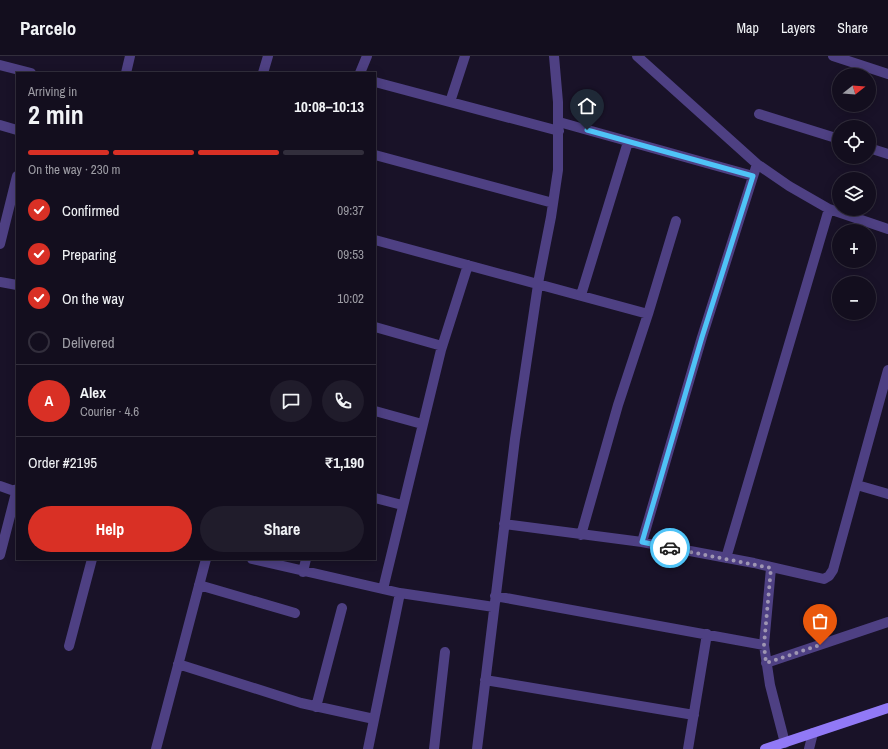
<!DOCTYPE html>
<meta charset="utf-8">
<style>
body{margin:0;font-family:"Archivo Narrow",sans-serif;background:#201c2b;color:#f1f3f6;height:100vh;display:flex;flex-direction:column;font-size:15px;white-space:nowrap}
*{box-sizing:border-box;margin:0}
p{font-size:13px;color:#9d9ca4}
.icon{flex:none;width:22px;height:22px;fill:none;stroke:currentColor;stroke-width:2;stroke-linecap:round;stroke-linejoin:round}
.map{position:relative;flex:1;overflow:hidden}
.panel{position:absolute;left:16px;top:16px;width:360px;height:488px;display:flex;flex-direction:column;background:#130e1e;border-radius:0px;box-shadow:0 2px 10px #0003,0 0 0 1px #322e3c}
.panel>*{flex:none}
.needle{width:26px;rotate:73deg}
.fabs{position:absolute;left:832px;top:12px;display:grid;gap:8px}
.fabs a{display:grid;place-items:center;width:44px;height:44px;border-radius:50%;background:#130e1e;box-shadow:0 2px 10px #0003,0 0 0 1px #322e3c;font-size:20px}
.pin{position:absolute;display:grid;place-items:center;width:34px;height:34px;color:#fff;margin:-41px -17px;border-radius:50% 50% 50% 0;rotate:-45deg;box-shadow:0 0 4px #0007}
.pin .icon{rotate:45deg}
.courier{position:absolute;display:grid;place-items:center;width:40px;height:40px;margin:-20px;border:3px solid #4fc3f7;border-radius:50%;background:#fff;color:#222;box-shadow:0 1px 5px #0007}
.overview em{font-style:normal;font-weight:700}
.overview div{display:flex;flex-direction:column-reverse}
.overview{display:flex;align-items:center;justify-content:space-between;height:68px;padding:0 12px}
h1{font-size:26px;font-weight:700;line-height:30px}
.bar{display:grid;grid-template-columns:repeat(4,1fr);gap:6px 4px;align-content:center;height:48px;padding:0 12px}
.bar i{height:5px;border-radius:3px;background:#322e3c}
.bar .on{background:#d93025}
.bar p{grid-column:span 4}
.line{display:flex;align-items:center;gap:10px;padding:0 12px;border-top:1px solid #322e3c}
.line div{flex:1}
.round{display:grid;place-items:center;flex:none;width:42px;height:42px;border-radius:21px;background:#201c2b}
ol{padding:0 12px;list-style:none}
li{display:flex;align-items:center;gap:12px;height:44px}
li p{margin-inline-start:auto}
li .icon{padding:4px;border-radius:50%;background:#d93025;color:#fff;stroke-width:4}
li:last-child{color:#9d9ca4}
li i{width:22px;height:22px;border:2px solid #322e3c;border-radius:50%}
.button{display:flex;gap:8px;margin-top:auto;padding:8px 12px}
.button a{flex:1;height:46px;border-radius:24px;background:#d93025;color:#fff;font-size:16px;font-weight:700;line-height:46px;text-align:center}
.button a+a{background:#201c2b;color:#f1f3f6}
header{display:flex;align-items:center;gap:24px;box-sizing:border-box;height:56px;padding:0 20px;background:#130e1e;border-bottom:1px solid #322e3c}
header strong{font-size:19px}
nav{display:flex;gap:22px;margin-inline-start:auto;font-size:14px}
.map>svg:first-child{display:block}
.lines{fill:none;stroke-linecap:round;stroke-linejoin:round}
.street{stroke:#4e4083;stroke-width:10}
.secondary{stroke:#9179f6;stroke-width:10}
.done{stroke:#9e95b2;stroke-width:4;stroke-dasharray:0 7.2}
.route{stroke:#4fc3f7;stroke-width:5}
</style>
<header>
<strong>Parcelo</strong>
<nav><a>Map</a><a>Layers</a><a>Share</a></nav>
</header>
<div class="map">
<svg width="888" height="693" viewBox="0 0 888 693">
<rect width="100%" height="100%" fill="#191228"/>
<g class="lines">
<path class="street" d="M637 0 757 108 789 130 829 153 888 173
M833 0 888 18
M0 9 31 17
M126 17 130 0
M263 17 268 0
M360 17 367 0
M375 26 559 75
M450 46 465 0
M759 58 839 83
M559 66 753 120
M0 69 17 74
M869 92 888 98
M375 99 553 147
M375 184 648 258
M0 188 17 120
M0 226 17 229
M581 239 628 86
M375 271 442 290
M375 355 422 368
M857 429 888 438
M0 430 17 436
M375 442 402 449
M504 468 642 486 754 507 824 523 829 520 833 514 888 314
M581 479 618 349 648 258 676 165
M642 486 702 281 757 108
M0 499 17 433
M726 502 829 153
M252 503 400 537 494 551
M771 512 764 589 770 629 785 687
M303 516 306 503
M199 529 295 557
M383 533 441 294 468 209
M495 540 764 589
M69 590 92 503
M766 607 888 566
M178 608 301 647 374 663
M485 624 694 659
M316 651 342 552
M156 693 206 503
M368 693 400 537
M434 693 445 596
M477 693 515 383 539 222 551 161 558 114V46L554 0
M688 693 707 578
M809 693 813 677"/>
<path class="secondary" d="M765 693 888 652"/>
</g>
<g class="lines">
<path class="done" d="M670 492 771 512 764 589 766 607 820 589"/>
<path class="route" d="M587 74 753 120 702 281 642 486 670 492"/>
</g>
</svg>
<div class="fabs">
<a><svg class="needle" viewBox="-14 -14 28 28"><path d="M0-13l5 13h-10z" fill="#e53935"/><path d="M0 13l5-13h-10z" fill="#9d9ca4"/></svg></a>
<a><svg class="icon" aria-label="locate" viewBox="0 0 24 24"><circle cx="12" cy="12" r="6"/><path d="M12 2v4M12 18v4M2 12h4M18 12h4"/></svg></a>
<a><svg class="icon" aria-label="layers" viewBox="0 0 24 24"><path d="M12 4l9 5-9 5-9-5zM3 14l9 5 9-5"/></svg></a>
<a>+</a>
<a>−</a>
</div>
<div class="pin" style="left:820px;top:589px;background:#ea580c"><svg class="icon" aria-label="bag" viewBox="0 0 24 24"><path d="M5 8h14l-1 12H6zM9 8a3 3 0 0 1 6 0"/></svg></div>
<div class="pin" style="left:587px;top:74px;background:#1f2937"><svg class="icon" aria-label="home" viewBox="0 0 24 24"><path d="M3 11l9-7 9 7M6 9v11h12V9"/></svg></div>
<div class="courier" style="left:670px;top:492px"><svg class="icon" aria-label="car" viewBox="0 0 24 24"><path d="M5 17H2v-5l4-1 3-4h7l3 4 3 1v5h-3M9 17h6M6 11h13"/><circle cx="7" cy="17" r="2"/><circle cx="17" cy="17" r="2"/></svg></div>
<section class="panel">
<div class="overview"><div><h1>2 min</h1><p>Arriving in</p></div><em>10:08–10:13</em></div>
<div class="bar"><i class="on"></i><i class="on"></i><i class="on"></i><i></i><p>On the way · 230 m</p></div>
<ol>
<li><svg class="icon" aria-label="check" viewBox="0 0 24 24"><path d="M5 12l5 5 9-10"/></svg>Confirmed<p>09:37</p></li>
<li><svg class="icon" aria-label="check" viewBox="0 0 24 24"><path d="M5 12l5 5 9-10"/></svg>Preparing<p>09:53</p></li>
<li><svg class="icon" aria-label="check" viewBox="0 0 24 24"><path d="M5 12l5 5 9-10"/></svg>On the way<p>10:02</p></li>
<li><i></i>Delivered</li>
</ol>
<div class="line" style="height:72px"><b class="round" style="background:#d93025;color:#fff">A</b><div><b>Alex</b><p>Courier · 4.6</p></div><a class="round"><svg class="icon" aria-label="chat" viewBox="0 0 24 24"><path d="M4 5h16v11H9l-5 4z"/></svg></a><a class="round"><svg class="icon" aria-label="phone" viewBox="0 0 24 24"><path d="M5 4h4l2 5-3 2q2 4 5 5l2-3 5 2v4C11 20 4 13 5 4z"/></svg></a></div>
<div class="line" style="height:52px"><div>Order #2195</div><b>₹1,190</b></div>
<div class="button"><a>Help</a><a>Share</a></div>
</section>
</div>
